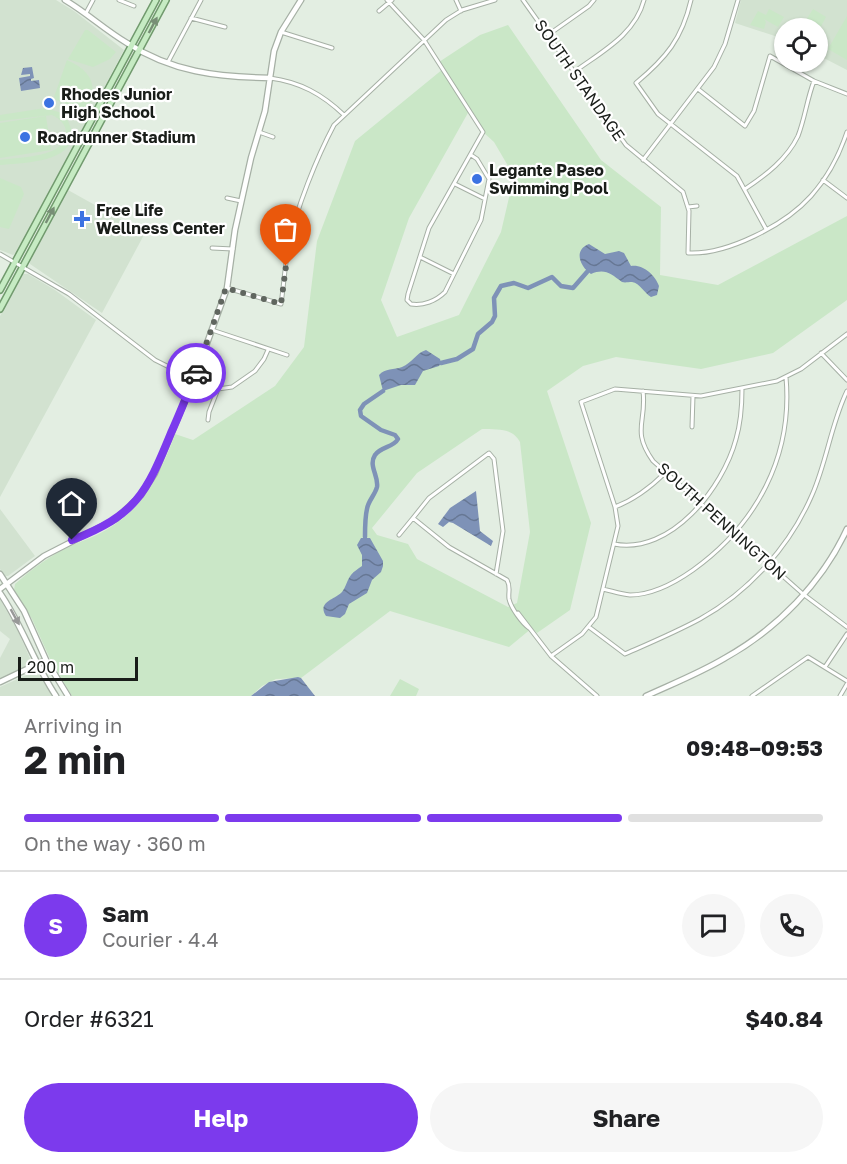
<!DOCTYPE html>
<meta charset="utf-8">
<style>
body{margin:0;font-family:"Golos Text",sans-serif;background:#f6f6f6;color:#202124;height:100vh;display:flex;flex-direction:column;font-size:22px;white-space:nowrap}
*{box-sizing:border-box;margin:0}
p{font-size:20px;color:#757577}
.icon{flex:none;width:33px;height:33px;fill:none;stroke:currentColor;stroke-width:2;stroke-linecap:round;stroke-linejoin:round}
.map{position:relative;height:696px;overflow:hidden}
.panel{display:flex;flex-direction:column;background:#fff;flex:1}
.panel>*{flex:none}
.fabs{position:absolute;left:774px;top:18px;display:grid;gap:12px}
.fabs a{display:grid;place-items:center;width:54px;height:54px;border-radius:50%;background:#fff;box-shadow:0 2px 4px #0004;font-size:30px}
.scale{position:absolute;left:18px;bottom:15px;width:120px;box-sizing:border-box;padding-left:6px;border:3px solid #191d19;border-top:0;font-size:16px;line-height:21px;white-space:nowrap;color:#191d19;-webkit-text-stroke:4px #fff;paint-order:stroke}
.pin{position:absolute;display:grid;place-items:center;width:51px;height:51px;color:#fff;margin:-62px -26px;border-radius:50% 50% 50% 0;rotate:-45deg;box-shadow:0 0 6px #0007}
.pin .icon{rotate:45deg}
.courier{position:absolute;display:grid;place-items:center;width:60px;height:60px;margin:-30px;border:4px solid #7c3aed;border-radius:50%;background:#fff;color:#222;box-shadow:0 2px 8px #0007}
.summary em{font-style:normal;font-weight:700}
.summary div{display:flex;flex-direction:column-reverse}
.summary{display:flex;align-items:center;justify-content:space-between;height:102px;padding:0 24px}
h1{font-size:39px;font-weight:700;line-height:45px}
.bar{display:grid;grid-template-columns:repeat(4,1fr);gap:9px 6px;align-content:center;height:72px;padding:0 24px}
.bar i{height:8px;border-radius:4px;background:#e0e0e0}
.bar .selected{background:#7c3aed}
.bar p{grid-column:span 4}
.line{display:flex;align-items:center;gap:15px;padding:0 24px;border-top:2px solid #e0e0e0}
.line div{flex:1}
.round{display:grid;place-items:center;flex:none;width:63px;height:63px;border-radius:32px;background:#f6f6f6}
.primary-button{display:flex;gap:12px;margin-top:auto;padding:12px 24px}
.primary-button a{flex:1;height:69px;border-radius:36px;background:#7c3aed;color:#fff;font-size:24px;font-weight:700;line-height:69px;text-align:center}
.primary-button a+a{background:#f6f6f6;color:#202124}
.map>svg:first-child{display:block}
.built{fill:#d2e2d0}
.green{fill:#cae7c7;fill-rule:evenodd}
.water{fill:url(#water-waves)}
.lines{fill:none;stroke-linecap:round;stroke-linejoin:round}
.canal{stroke:#7e92b7;stroke-width:4.5}
.street-casing{stroke:#a6b0a5;stroke-width:5}
.secondary-casing{stroke:#a6b0a5;stroke-width:7}
.primary-casing{stroke:#719a6e;stroke-width:8}
.street{stroke:#fff;stroke-width:3}
.secondary{stroke:#fff;stroke-width:4.5}
.primary{stroke:#c6ebc3;stroke-width:5}
.oneway{fill:#788e76}
.oneway2{fill:#989998}
.done{stroke:#60665f;stroke-width:6;stroke-dasharray:0 10.8}
.route{stroke:#7c3aed;stroke-width:8}
.poi-dot{fill:#3c73e2;stroke:#fff;stroke-width:2}
.labels{text-anchor:middle;dominant-baseline:central;stroke-width:4.5;stroke-linejoin:round;paint-order:stroke}
.street-label{font-size:16px;fill:#191d19;stroke:#fff}
.poi-label{font-size:16px;font-weight:bold;fill:#191d19;stroke:#fff;text-anchor:start}
</style>
<div class="map">
<svg width="847" height="696" viewBox="0 0 847 696">
<defs>
<pattern id="water-waves" width="16" height="10" patternUnits="userSpaceOnUse" patternTransform="scale(1.5)"><rect width="16" height="10" fill="#7e92b7"/><path d="M0 5q4-4 8 0t8 0" fill="none" stroke="#667794"/></pattern>
</defs>
<rect width="100%" height="100%" fill="#e3eee2"/>
<path class="built" d="M0 0H56L74 11 124 50 17 252 13 255 0 250Z
M741 0H847V70L818 55V28H784V39L735 23Z
M68 190 145 233 102 313 30 264V260Z
M23 274H28L55 290 96 320 0 497V316Z
M0 509 35 556 8 576H5L0 569Z
M0 599 18 631 32 663 0 679V658L10 639 0 631Z
M33 672 38 673 52 696H0V687Z"/>
<path class="green" d="M769 9 784 17 778 27 764 19 766 22 764 29 750 25 758 11 766 15Z
M813 9 826 17 819 30 807 28 809 24 805 22Z
M847 16V60L828 49Z
M508 25 601 160 661 207 660 275 718 285 847 216V300L773 353 701 369 616 357 583 366 547 391 591 523 570 610 537 633 532 628 509 647 390 611 301 678 276 679 262 686 251 696H72L51 661 32 619 14 590 15 584C33 568 51 555 73 545 84 540 96 536 106 530 144 508 161 473 175 434L193 440 275 386 304 347 317 241 355 141 443 69 439 62 480 35ZM469 111 483 132 494 142 514 176 501 232 459 315 397 337 381 300 409 218ZM482 429C496 430 512 427 520 442L530 532 517 603 508 607 417 559 408 544 377 535 372 528 417 473Z
M85 30H88L116 52 110 59 93 67 68 59Z
M67 60C92 71 99 86 87 111L56 100 54 97Z
M45 108 62 113C69 121 73 129 71 139 66 163 20 163 0 165V160C19 157 66 158 66 133 66 124 60 119 52 115L0 121V115Z
M46 116 51 150 0 158V123Z
M0 178 21 187 24 194 9 229 0 227Z
M400 679 419 689 416 696H390Z"/>
<path class="water" d="M32 67 34 78 31 79V81L39 80 40 88 21 91 19 78 30 76V74L21 75 23 68Z
M589 244 605 254 619 251 624 253 631 266C643 264 655 275 659 286L657 295 651 297C644 293 640 283 632 282 628 282 625 283 622 282 611 274 605 268 591 274 580 267 573 250 589 244Z
M426 350 440 359 441 363 439 366 423 371 415 385H401L383 391 379 375C385 368 394 370 402 367 412 363 416 353 426 350Z
M476 491 480 531 493 541 491 546 453 523 449 522 443 527 438 524 450 508Z
M361 538H370L383 561V566L381 572 372 580 367 593 349 604 345 614 340 618 326 616C317 602 334 600 342 592 346 587 347 580 351 575 354 571 358 569 362 566V555L357 545Z
M298 677 301 678 315 696H251L269 682Z"/>
<g class="lines">
<path class="canal" d="M441 363 457 359 473 349 478 334 492 322 495 316 494 298 501 286 514 283 528 288 552 277 561 286 573 288 587 272
M365 537C365 528 365 517 367 509 368 501 375 495 377 487 379 476 368 466 375 455 381 446 393 448 398 439L395 435 381 430 361 416 360 410 364 404 383 391"/>
<defs>
<path id="street" d="M119 0 134 6
M387 0 424 40 483 132 429 228 408 294 407 300 411 304C423 306 436 301 445 292L481 220 489 179 477 159 471 155
M456 0 461 11
M523 0 626 145 683 192 689 211 688 253C727 255 785 225 811 196 828 177 839 156 847 132
M691 0C682 39 666 58 636 83L658 114 737 176 766 229
M379 11 392 0
M86 13 93 0
M191 18 225 27
M281 32 332 48
M548 35 589 6 594 0
M168 62 201 0
M574 72C601 52 635 35 644 0
M270 78C300 82 322 94 344 115
M698 89 745 126 754 111 770 56 814 81 847 94
M259 132 273 137
M643 160 714 67 725 44 738 0
M823 180 847 198
M455 184 485 199
M745 189C766 175 787 159 798 136 805 118 807 99 814 81
M227 198 241 201
M688 207 697 206
M212 248 233 249
M0 254 69 294 155 360 189 377 218 389 232 387 255 371 264 359 268 350
M420 257 454 274
M227 288 281 304C284 284 285 263 289 244 296 209 317 157 334 125L446 20 462 10 495 0
M212 330 287 355
M821 353 847 380
M643 391C647 422 631 430 653 461L803 594 847 627
M208 420 209 412 218 389
M692 427 693 396
M615 507C636 499 651 487 666 472
M399 535 413 518
M614 544C671 555 723 488 736 439 741 422 742 406 742 389
M496 574 503 531 494 459 489 453 429 498 413 518 449 547 507 580C511 587 508 592 509 599 511 608 522 623 529 628
M603 589C612 591 621 594 630 595 652 595 676 582 693 570 757 524 793 456 786 377
M518 613 551 656 597 696
M589 627 625 654C650 643 676 632 700 619 749 592 790 546 812 495 827 461 831 424 847 391
M551 656 582 634 596 617 618 526 615 507 581 402 615 389 701 396 777 381 801 369 847 334
M825 667 847 634
M752 696 808 657 847 681
M840 696 847 684"/>
<path id="secondary" d="M65 0C87 13 105 30 127 43 172 72 217 77 270 78
M0 574 24 611 46 660 68 696
M0 589 44 556 116 519 141 495 155 473 194 379 227 288 235 230 251 158 265 111 274 51 281 32 301 0
M0 593C22 625 34 663 56 696
M0 682 46 660
M646 696C672 684 700 673 725 658 777 629 822 583 847 529"/>
<path id="primary" d="M0 290 156 0
M0 309 166 0"/>
</defs>
<use href="#street" class="street-casing"/>
<use href="#secondary" class="secondary-casing"/>
<use href="#primary" class="primary-casing"/>
<use href="#street" class="street"/>
<use href="#secondary" class="secondary"/>
<use href="#primary" class="primary"/>
</g>
<defs><path id="oneway-solid" d="M-6-.8H1V-3.2L6.5 0L1 3.2V.8H-6Z" transform="scale(1.5)"/></defs>
<g class="oneway">
<use href="#oneway-solid" transform="translate(153 25) rotate(-62)"/>
<use href="#oneway-solid" transform="translate(50 215) rotate(-62)"/>
</g>
<use class="oneway2" href="#oneway-solid" transform="translate(15 617) rotate(61)"/>
<g class="lines">
<path class="done" d="M196 373 226 288 281 304 286 266"/>
<path class="route" d="M72 540C136 515 146 494 171 433 180 413 188 393 196 373"/>
</g>
<g class="poi-dot">
<circle cx="49" cy="103" r="6"/>
<circle cx="25" cy="137" r="6"/>
<circle cx="477" cy="179" r="6"/>
<path d="M79 210h6v6h6v6h-6v6h-6v-6h-6v-6h6z"/>
</g>
<g class="labels">
<g class="street-label">
<text transform="translate(580 80) rotate(55)">SOUTH STANDAGE</text>
<text transform="translate(722 521) rotate(42)">SOUTH PENNINGTON</text>
</g>
<g class="poi-label">
<text x="61" y="94">Rhodes Junior<tspan x="61" dy="18">High School</tspan></text>
<text x="37" y="137">Roadrunner Stadium</text>
<text x="489" y="170">Legante Paseo<tspan x="489" dy="18">Swimming Pool</tspan></text>
<text x="96" y="210">Free Life<tspan x="96" dy="18">Wellness Center</tspan></text>
</g>
</g>
</svg>
<div class="fabs">
<a><svg class="icon" aria-label="locate" viewBox="0 0 24 24"><circle cx="12" cy="12" r="6"/><path d="M12 2v4M12 18v4M2 12h4M18 12h4"/></svg></a>
</div>
<div class="scale">200 m</div>
<div class="pin" style="left:286px;top:266px;background:#ea580c"><svg class="icon" aria-label="bag" viewBox="0 0 24 24"><path d="M5 8h14l-1 12H6zM9 8a3 3 0 0 1 6 0"/></svg></div>
<div class="pin" style="left:72px;top:540px;background:#1f2937"><svg class="icon" aria-label="home" viewBox="0 0 24 24"><path d="M3 11l9-7 9 7M6 9v11h12V9"/></svg></div>
<div class="courier" style="left:196px;top:373px"><svg class="icon" aria-label="car" viewBox="0 0 24 24"><path d="M5 17H2v-5l4-1 3-4h7l3 4 3 1v5h-3M9 17h6M6 11h13"/><circle cx="7" cy="17" r="2"/><circle cx="17" cy="17" r="2"/></svg></div>
</div>
<section class="panel">
<div class="summary"><div><h1>2 min</h1><p>Arriving in</p></div><em>09:48–09:53</em></div>
<div class="bar"><i class="selected"></i><i class="selected"></i><i class="selected"></i><i></i><p>On the way · 360 m</p></div>
<div class="line" style="height:108px"><b class="round" style="background:#7c3aed;color:#fff">S</b><div><b>Sam</b><p>Courier · 4.4</p></div><a class="round"><svg class="icon" aria-label="chat" viewBox="0 0 24 24"><path d="M4 5h16v11H9l-5 4z"/></svg></a><a class="round"><svg class="icon" aria-label="phone" viewBox="0 0 24 24"><path d="M5 4h4l2 5-3 2q2 4 5 5l2-3 5 2v4C11 20 4 13 5 4z"/></svg></a></div>
<div class="line" style="height:78px"><div>Order #6321</div><b>$40.84</b></div>
<div class="primary-button"><a>Help</a><a>Share</a></div>
</section>
